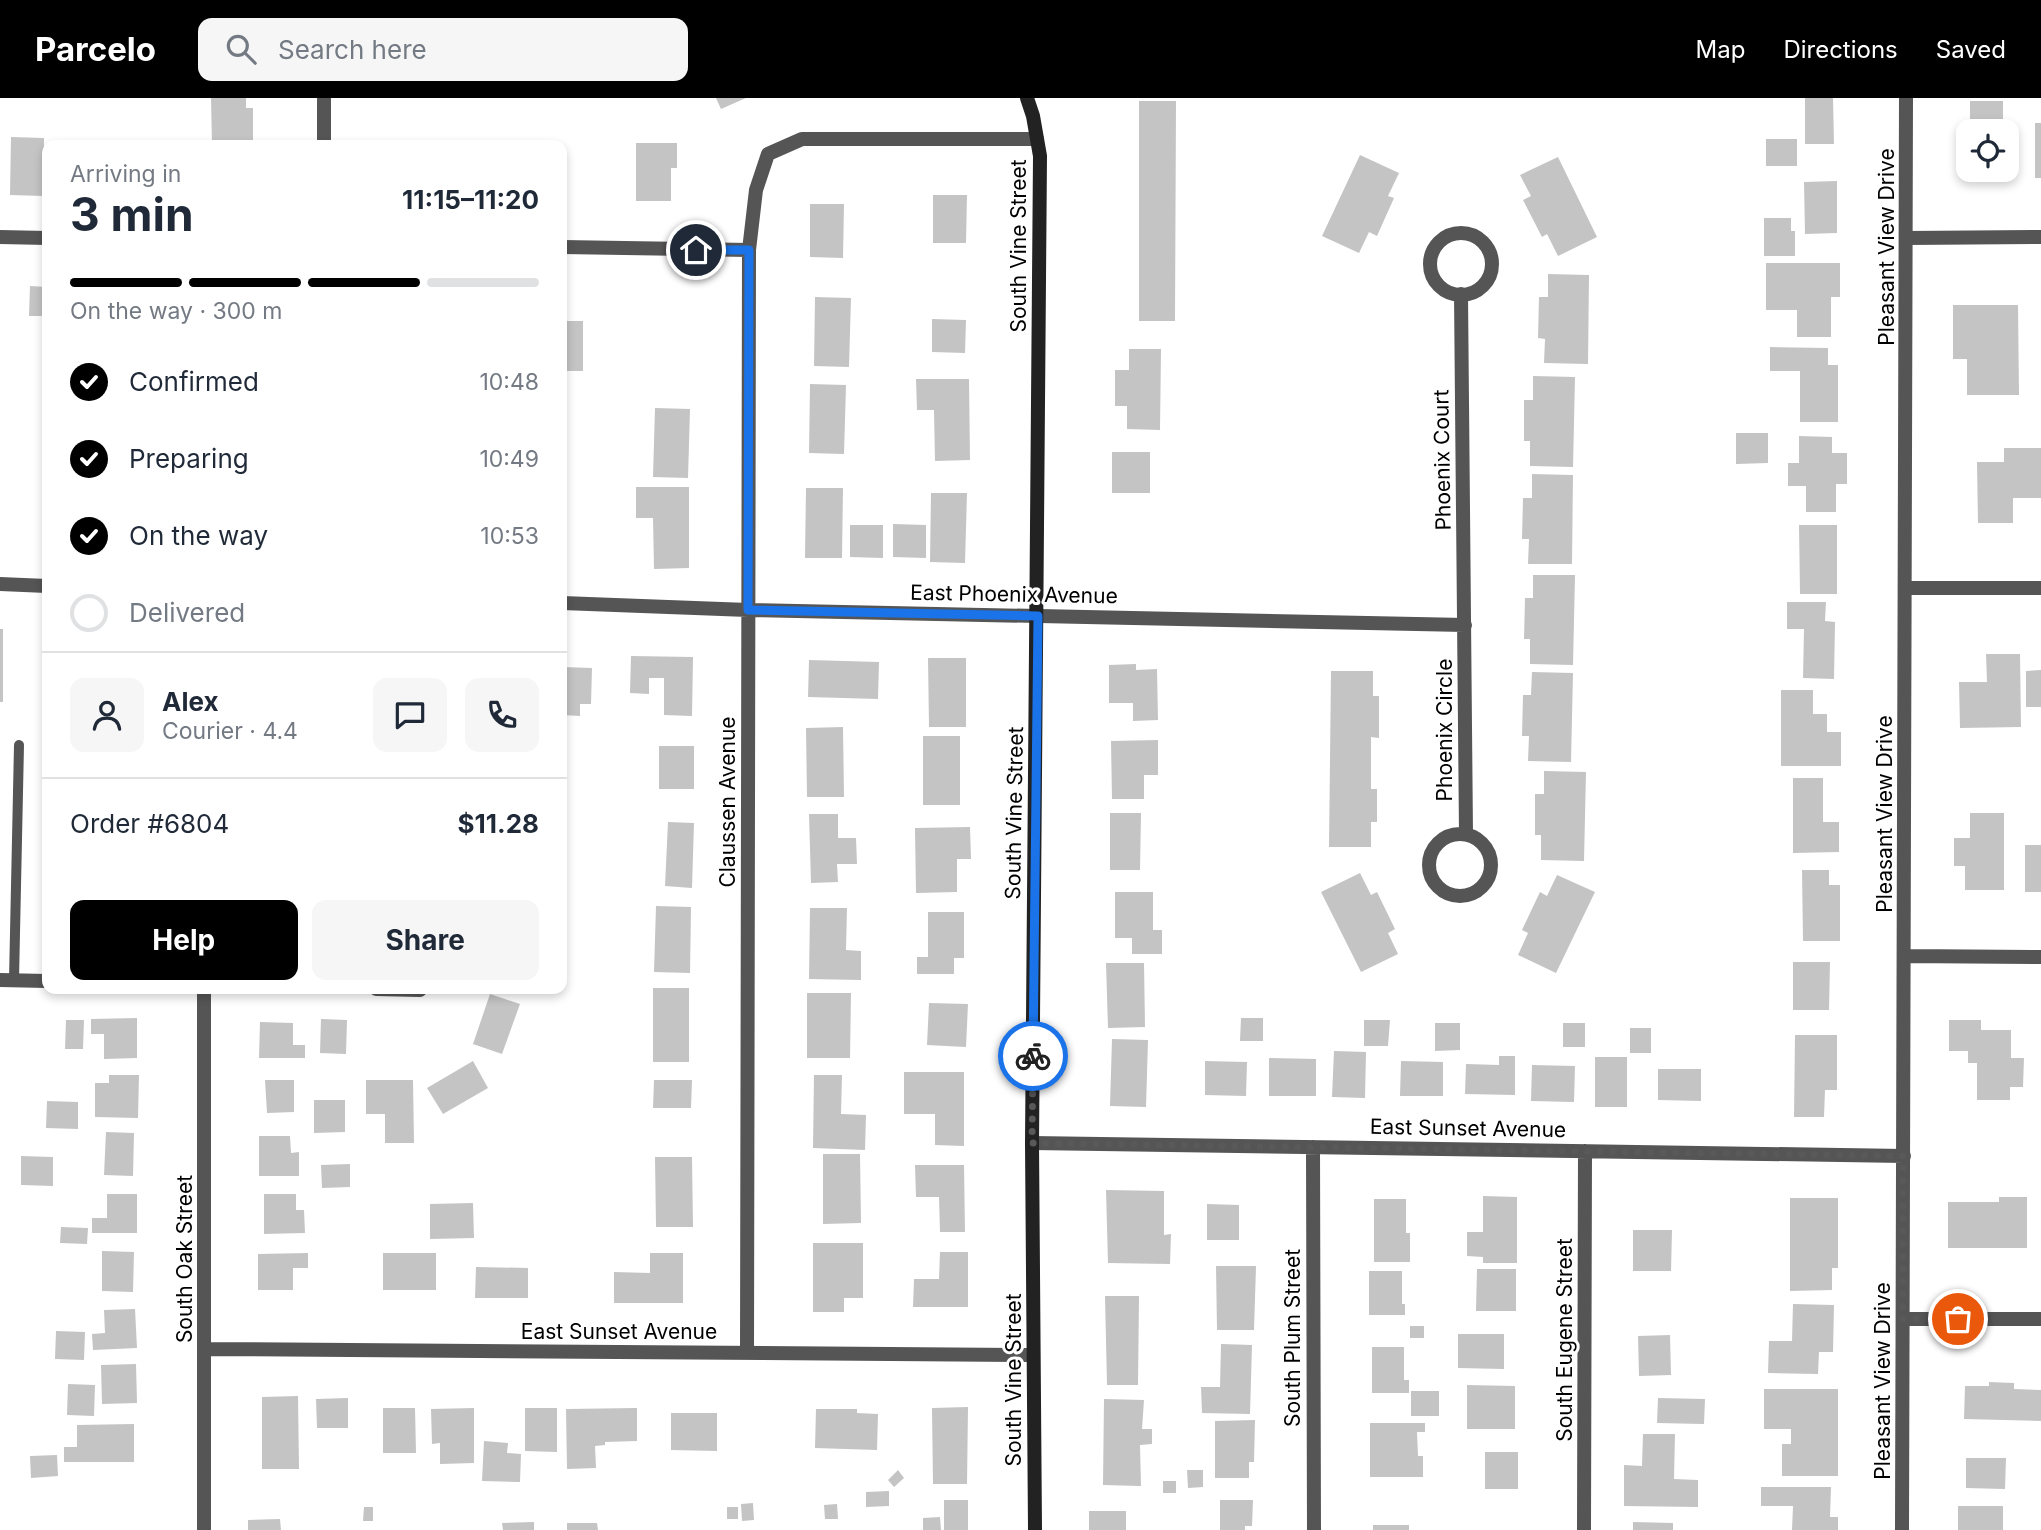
<!DOCTYPE html>
<meta charset="utf-8">
<style>
body{margin:0;font-family:Inter,sans-serif;background:#f6f6f7;color:#1f2937;height:100vh;display:flex;flex-direction:column;font-size:26px;white-space:nowrap}
*{box-sizing:border-box;margin:0}
p{font-size:23px;color:#747a83}
.icon{flex:none;width:38px;height:38px;fill:none;stroke:currentColor;stroke-width:2;stroke-linecap:round;stroke-linejoin:round}
.map{position:relative;flex:1;overflow:hidden}
.drawer{position:absolute;left:42px;top:42px;width:525px;height:854px;display:flex;flex-direction:column;background:#fff;border-radius:14px;box-shadow:0 4px 10px #0003}
.drawer>*{flex:none}
.tools{position:absolute;left:1956px;top:21px;display:grid;gap:14px}
.tools a{display:grid;place-items:center;width:63px;height:63px;border-radius:14px;background:#fff;box-shadow:0 4px 10px #0003;font-size:35px}
.pin{position:absolute;display:grid;place-items:center;width:60px;height:60px;color:#fff;margin:-30px;border:4px solid #fff;border-radius:50%;box-shadow:0 2px 7px #0007}
.courier{position:absolute;display:grid;place-items:center;width:70px;height:70px;margin:-35px;border:5px solid #1a73e8;border-radius:50%;background:#fff;color:#222;box-shadow:0 2px 9px #0007}
.headline em{font-style:normal;font-weight:700}
.headline div{display:flex;flex-direction:column-reverse}
.headline{display:flex;align-items:center;justify-content:space-between;height:119px;padding:0 28px}
h1{font-size:46px;font-weight:700;line-height:52px}
.bar{display:grid;grid-template-columns:repeat(4,1fr);gap:10px 7px;align-content:center;height:84px;padding:0 28px}
.bar i{height:9px;border-radius:5px;background:#e0e1e3}
.bar .current{background:#000}
.bar p{grid-column:span 4}
.line{display:flex;align-items:center;gap:18px;padding:0 28px;border-top:2px solid #e0e1e3}
.line div{flex:1}
.round{display:grid;place-items:center;flex:none;width:74px;height:74px;border-radius:14px;background:#f6f6f7}
ol{padding:0 28px;list-style:none}
li{display:flex;align-items:center;gap:21px;height:77px}
li p{margin-inline-start:auto}
li .icon{padding:7px;border-radius:50%;background:#000;color:#fff;stroke-width:4}
li:last-child{color:#747a83}
li i{width:38px;height:38px;border:4px solid #e0e1e3;border-radius:50%}
.button{display:flex;gap:14px;margin-top:auto;padding:14px 28px}
.button a{flex:1;height:80px;border-radius:14px;background:#000;color:#fff;font-size:28px;font-weight:700;line-height:80px;text-align:center}
.button a+a{background:#f6f6f7;color:#1f2937}
header{display:flex;align-items:center;gap:42px;box-sizing:border-box;height:98px;padding:0 35px;background:#000;color:#fff}
header strong{font-size:33px}
nav{display:flex;gap:38px;margin-inline-start:auto;font-size:24px}
.search{width:490px;height:63px;background:#f6f6f7;display:flex;align-items:center;gap:18px;box-sizing:border-box;padding:0 24px;border-radius:14px;color:#747a83;font-size:26px}
.map>svg:first-child{display:block}
.building{fill:#c4c4c4}
.lines{fill:none;stroke-linecap:round;stroke-linejoin:round}
.lane{stroke:#555;stroke-width:10}
.street{stroke:#555;stroke-width:14}
.secondary{stroke:#222;stroke-width:14}
.done{stroke:#595959;stroke-width:7;stroke-dasharray:0 12.6}
.route{stroke:#1a73e8;stroke-width:9}
.labels{text-anchor:middle;dominant-baseline:central;stroke-width:6;stroke-linejoin:round;paint-order:stroke}
.street-label{font-size:21px;fill:#000;stroke:#fff}
</style>
<header>
<strong>Parcelo</strong>
<div class="search"><svg class="icon" aria-label="search" viewBox="0 0 24 24"><circle cx="10" cy="10" r="6"/><path d="M15 15l6 6"/></svg>Search here</div>
<nav><a>Map</a><a>Directions</a><a>Saved</a></nav>
</header>
<div class="map">
<svg width="2041" height="1432" viewBox="0 0 2041 1432">
<rect width="100%" height="100%" fill="#fff"/>
<path class="building" d="M211 0H246V10H253V42H247V47H212Z
M716 0H746L721 11Z
M1805 0H1833L1834 46H1805Z
M1139 3H1176L1175 223H1139Z
M1970 3H2003V33H1969V72H2003L2004 80H1966V27H1970Z
M2035 25H2041V80H2035Z
M11 39 44 40 43 98 10 97Z
M1766 41H1797V68H1766Z
M636 45H677V70H671V103H636Z
M1360 57 1399 75 1388 98 1394 100 1377 138 1369 134 1359 155 1322 138Z
M1558 59 1597 139 1558 158 1547 136 1542 139 1523 102 1531 98 1520 77Z
M1837 83V135L1805 136 1804 84Z
M933 97H967L966 145H933Z
M810 106H844L843 160 810 159Z
M1764 120H1791V133H1795V158H1764Z
M1766 165H1840V199H1831V239H1797V212H1766Z
M1548 176 1589 177 1588 266 1544 265 1545 241 1538 240 1539 199H1548Z
M30 188 47 189V218H29Z
M815 199 851 200 849 269 814 268Z
M1953 207H2018L2019 297H1967V261H1953Z
M932 221 966 222 965 255 932 254Z
M562 223H583V273H562Z
M1770 249 1828 250V267H1838V324H1800V273H1770Z
M1129 251H1161L1160 332 1127 331V308H1115V272H1129Z
M1533 278 1575 279 1573 369 1530 368V343H1524V302H1533Z
M916 281H969L970 362 935 363 934 312H917Z
M810 286 846 287 844 356 809 355Z
M655 310 690 311 688 380 653 379Z
M1736 335H1768V365L1736 366Z
M1799 338 1832 339V355H1847V386H1836V414H1806V388H1788V365H1799Z
M2004 350H2041V400H2013V425H1978L1977 364H2004Z
M1112 354H1150V395H1112Z
M1532 376 1573 377 1572 466H1528L1529 441H1522L1523 400H1532Z
M636 389H689V470L654 471 653 420H636Z
M806 390H843L842 460H805Z
M931 395H967L965 465 930 464Z
M562 409H565L564 428H562Z
M893 426 926 427V460L893 459Z
M850 427H883V460L850 459Z
M1799 427H1837V496H1800Z
M1533 477H1575L1573 567 1530 566V541H1524L1525 500H1533Z
M1787 504H1826L1825 523 1835 524 1834 581 1803 580 1804 531H1787Z
M0 531H3V604H0Z
M1986 556H2020L2021 629 1960 630 1959 584H1987Z
M631 558 693 559 692 618 664 617V580H649V596L630 595Z
M928 560H966V629H929Z
M809 562 879 564 878 601 808 599Z
M1136 566V572L1157 571 1158 622 1133 623V605H1109V567Z
M562 569 592 570 591 606H580V618L562 617Z
M2041 572V609H2026V573Z
M1331 573H1373V598H1379V640L1371 639V691H1377V724H1371V749H1329Z
M1532 574 1573 575 1571 664 1528 663 1529 638H1522L1523 597H1531Z
M1781 592H1813V616H1827V634H1841V668H1781Z
M843 629 844 699H807L806 630Z
M923 638H960V707H923Z
M1158 642V677H1144V701H1112L1111 643Z
M659 648H694V691H659Z
M1544 673 1586 674 1584 763 1541 762V737H1535V696H1544Z
M1793 680H1823V724H1839V754L1793 755Z
M1110 715H1141L1140 772H1110Z
M1970 715H2004V792H1965V768H1954V740H1970Z
M809 716H838V740H856L857 766H837L838 784 811 785Z
M668 724 694 725 692 790 665 788Z
M970 729 971 761H957V794L916 795 915 730Z
M2025 747H2041V794H2025Z
M1802 772H1829V787H1840V843H1803Z
M1360 775 1371 797 1377 794 1395 831 1388 835 1398 856 1361 874 1321 794Z
M1557 777 1595 794 1556 875 1518 857 1528 835 1522 832 1540 794 1547 798Z
M1115 794H1153V832H1162V856H1132V840H1115Z
M656 808 691 809 690 875 654 874Z
M810 810H847L846 852 861 853V882L809 881Z
M928 814H964V860H954V876H917V859H928Z
M1793 864H1830L1829 912H1793Z
M1106 865H1144L1145 929 1108 930Z
M653 890H689V964H653Z
M807 895H851L850 960H807Z
M490 896 520 906 502 956 473 946Z
M929 905 968 906 966 949 927 947Z
M137 920V960L104 961V936H91V921Z
M1241 920H1263V943H1240Z
M321 921 347 922 346 956 320 955Z
M66 922H84L83 951H65Z
M1364 922H1390L1388 948H1364Z
M1949 922H1981V932H2011V960H2024L2023 989H2010V1002H1977V965H1968V953H1949Z
M260 924 293 925V947H305V960H259Z
M1435 925H1460V952L1435 953Z
M1563 925H1585V949H1563Z
M1630 930H1651V955H1630Z
M1795 937H1837V992H1825L1824 1019H1794Z
M1112 941 1148 942 1146 1009 1110 1008Z
M1334 953 1366 954 1365 1000 1332 999Z
M1499 958H1515V997L1465 996 1466 966 1499 967Z
M1595 959H1627V1009H1595Z
M1269 960 1316 961V998H1269Z
M473 963 488 990 443 1016 427 990Z
M1205 963 1247 964 1246 998 1205 997Z
M1401 963 1443 964V998H1400Z
M1532 967 1575 968 1574 1004 1531 1003Z
M1658 971H1701V1003L1658 1002Z
M904 974H964V1048L935 1047V1016H904Z
M109 977H139L138 1020 95 1019V985H109Z
M814 977H842L841 1016 866 1017 865 1052 813 1050Z
M265 982H294V1014L267 1015Z
M366 982H413L414 1045H385V1016H366Z
M654 982H692L691 1010H653Z
M314 1002H345V1034L314 1035Z
M47 1003 78 1004V1031L46 1030Z
M106 1034 134 1035 133 1078 104 1077Z
M259 1038H290L291 1055 299 1054V1078H259Z
M823 1056H860L861 1125 823 1126Z
M21 1058 53 1059V1088L21 1087Z
M655 1059H692L693 1129H656Z
M350 1066V1089L322 1090 321 1067Z
M915 1067H964L965 1134H940L939 1099H916Z
M1106 1092 1164 1093V1137L1171 1136 1170 1166 1108 1165Z
M107 1096H137V1135H92V1120H107Z
M264 1096H296V1112H304L305 1135 264 1136Z
M1483 1098 1517 1099V1165H1483V1159L1467 1158V1134H1483Z
M1999 1099H2027V1150H1948V1104H1999Z
M1790 1100H1838V1170H1832V1192L1790 1193Z
M1374 1101H1406V1135H1410V1164H1374Z
M473 1105 474 1140 430 1141V1106Z
M1207 1106 1239 1107V1142H1207Z
M61 1129 88 1130 87 1146 60 1145Z
M1633 1132H1672L1671 1173H1633Z
M813 1145H863V1200H844V1214H813Z
M102 1153 134 1154 133 1194 102 1193Z
M940 1154H968V1209H913L914 1181H939Z
M308 1155V1170H293V1192H258V1156Z
M383 1155H436V1192H383Z
M650 1155H683V1205H614V1174L650 1175Z
M1216 1168H1256L1254 1232H1217Z
M476 1169 528 1170V1200H475Z
M1477 1171H1516V1213H1476Z
M1369 1173H1402V1206H1405V1217H1369Z
M1105 1198H1139L1138 1287H1107Z
M1793 1206 1834 1207 1833 1254H1819L1818 1276 1768 1275 1769 1243H1792Z
M135 1211 137 1250 93 1252 92 1236 105 1235 104 1212Z
M1410 1228H1424V1240H1410Z
M56 1233 85 1234 84 1262 55 1261Z
M1458 1236H1504V1271L1458 1270Z
M1670 1237 1671 1277 1639 1278 1638 1238Z
M1221 1246 1252 1247 1250 1316 1202 1315 1201 1289H1220Z
M1372 1249H1404V1282H1409V1295H1372Z
M136 1266 137 1305 102 1306 101 1267Z
M1989 1284 2014 1285V1291L2041 1292V1323L1964 1321 1965 1288H1989Z
M68 1286 95 1287 94 1318 67 1317Z
M1467 1287 1515 1288V1331H1467Z
M1764 1291H1838V1378H1782V1346H1791V1331H1764Z
M1411 1293H1439V1318H1411Z
M298 1298 299 1371H262V1299Z
M348 1300V1330H317L316 1301Z
M1658 1300 1705 1301 1704 1326 1657 1325Z
M1104 1301 1144 1302 1142 1331H1152V1346L1140 1347 1141 1388 1103 1387Z
M968 1309 967 1386H933L932 1310Z
M383 1310H415L416 1355H383Z
M474 1310V1365L440 1366V1345L432 1346 431 1311Z
M525 1310H557V1354L525 1353Z
M637 1310V1343L605 1344V1347L595 1348 596 1370 567 1371 566 1311Z
M816 1311H857V1315L878 1316 877 1352 815 1350Z
M671 1315H717V1353L671 1352Z
M1255 1322 1254 1364H1249V1380H1215V1323Z
M1370 1325H1425V1334H1417L1418 1358H1423V1379H1370Z
M134 1326V1364H64V1349H77V1327Z
M1643 1336H1675L1674 1381 1698 1382V1409L1624 1408V1367L1642 1368Z
M484 1343 508 1345 507 1355 521 1356 520 1384 482 1383Z
M1485 1354H1518V1391H1485Z
M57 1357 58 1378 31 1380 30 1358Z
M1966 1360H2006L2005 1391 1966 1390Z
M898 1372 904 1380 894 1389 888 1382Z
M1187 1372H1203V1389L1188 1390Z
M1163 1383H1176V1395H1163Z
M1761 1389H1831L1830 1419H1838V1432H1792L1793 1408H1761Z
M889 1393V1408L866 1409V1394Z
M944 1402H968V1432H944Z
M1220 1402H1253L1252 1428H1245V1432H1220Z
M753 1405 754 1422 742 1423 741 1406Z
M837 1406 838 1421H825L824 1407Z
M1958 1408H2003V1432H1958Z
M364 1409H373V1423H363Z
M727 1409H738V1421H727Z
M1089 1413H1126V1432H1089Z
M940 1419 941 1432H923V1420Z
M280 1421 281 1432H248V1422Z
M534 1424V1432H503L502 1425Z
M1633 1424 1673 1425V1432H1633Z
M567 1425H597L598 1432H567Z
M1373 1427H1409V1432H1373Z"/>
<g class="lines">
<path class="lane" d="M14 882 19 647"/>
<path class="street" d="M324 47V0
M1430 166a31 31 0 1 1 62 0a31 31 0 1 1-62 0Z
M0 139 47 140
M1907 140 2041 139
M562 149 749 152
M1461 196 1466 736
M0 486 47 488
M1906 490H2041
M562 505 748 512 1465 527
M1429 767a31 31 0 1 1 62 0a31 31 0 1 1-62 0Z
M1904 858 2041 859
M0 882 47 883
M376 891 420 892
M1032 1045 1904 1058
M1313 1049 1314 1432
M1903 1221H2041
M205 1251 1033 1257
M747 1255 749 152 756 92 768 56 802 41H1037
M204 1432V891
M1584 1432 1585 1053
M1902 1432 1906 0"/>
<path class="secondary" d="M1027 0 1033 18 1040 58 1032 1045 1035 1432"/>
</g>
<g class="lines">
<path class="done" d="M1033 958 1032 1045 1903 1058V1221H1958"/>
<path class="route" d="M696 152H749L748 512 1038 518 1033 958"/>
</g>
<g class="labels">
<g class="street-label">
<text transform="translate(1018 148) rotate(-90)">South Vine Street</text>
<text transform="translate(1886 149) rotate(-90)">Pleasant View Drive</text>
<text transform="translate(1442 362) rotate(-91)">Phoenix Court</text>
<text transform="translate(1014 496) rotate(1)">East Phoenix Avenue</text>
<text transform="translate(1444 632) rotate(-90)">Phoenix Circle</text>
<text transform="translate(727 704) rotate(-90)">Claussen Avenue</text>
<text transform="translate(1014 715) rotate(-89)">South Vine Street</text>
<text transform="translate(1884 716) rotate(-90)">Pleasant View Drive</text>
<text transform="translate(1468 1030) rotate(1)">East Sunset Avenue</text>
<text transform="translate(184 1161) rotate(-90)">South Oak Street</text>
<text x="619" y="1233">East Sunset Avenue</text>
<text transform="translate(1292 1240) rotate(-90)">South Plum Street</text>
<text transform="translate(1564 1242) rotate(-90)">South Eugene Street</text>
<text transform="translate(1013 1282) rotate(-90)">South Vine Street</text>
<text transform="translate(1882 1283) rotate(-90)">Pleasant View Drive</text>
</g>
</g>
</svg>
<div class="tools">
<a><svg class="icon" aria-label="locate" viewBox="0 0 24 24"><circle cx="12" cy="12" r="6"/><path d="M12 2v4M12 18v4M2 12h4M18 12h4"/></svg></a>
</div>
<div class="pin" style="left:1958px;top:1221px;background:#ea580c"><svg class="icon" aria-label="bag" viewBox="0 0 24 24"><path d="M5 8h14l-1 12H6zM9 8a3 3 0 0 1 6 0"/></svg></div>
<div class="pin" style="left:696px;top:152px;background:#1f2937"><svg class="icon" aria-label="home" viewBox="0 0 24 24"><path d="M3 11l9-7 9 7M6 9v11h12V9"/></svg></div>
<div class="courier" style="left:1033px;top:958px"><svg class="icon" aria-label="bike" viewBox="0 0 24 24"><circle cx="6" cy="16" r="4"/><circle cx="18" cy="16" r="4"/><path d="M6 16l4-8h5l3 8M10 8l3 8H6M13 5h3"/></svg></div>
<section class="drawer">
<div class="headline"><div><h1>3 min</h1><p>Arriving in</p></div><em>11:15–11:20</em></div>
<div class="bar"><i class="current"></i><i class="current"></i><i class="current"></i><i></i><p>On the way · 300 m</p></div>
<ol>
<li><svg class="icon" aria-label="check" viewBox="0 0 24 24"><path d="M5 12l5 5 9-10"/></svg>Confirmed<p>10:48</p></li>
<li><svg class="icon" aria-label="check" viewBox="0 0 24 24"><path d="M5 12l5 5 9-10"/></svg>Preparing<p>10:49</p></li>
<li><svg class="icon" aria-label="check" viewBox="0 0 24 24"><path d="M5 12l5 5 9-10"/></svg>On the way<p>10:53</p></li>
<li><i></i>Delivered</li>
</ol>
<div class="line" style="height:126px"><a class="round"><svg class="icon" aria-label="person" viewBox="0 0 24 24"><circle cx="12" cy="8" r="4"/><path d="M4 21q1-7 8-7t8 7"/></svg></a><div><b>Alex</b><p>Courier · 4.4</p></div><a class="round"><svg class="icon" aria-label="chat" viewBox="0 0 24 24"><path d="M4 5h16v11H9l-5 4z"/></svg></a><a class="round"><svg class="icon" aria-label="phone" viewBox="0 0 24 24"><path d="M5 4h4l2 5-3 2q2 4 5 5l2-3 5 2v4C11 20 4 13 5 4z"/></svg></a></div>
<div class="line" style="height:91px"><div>Order #6804</div><b>$11.28</b></div>
<div class="button"><a>Help</a><a>Share</a></div>
</section>
</div>
